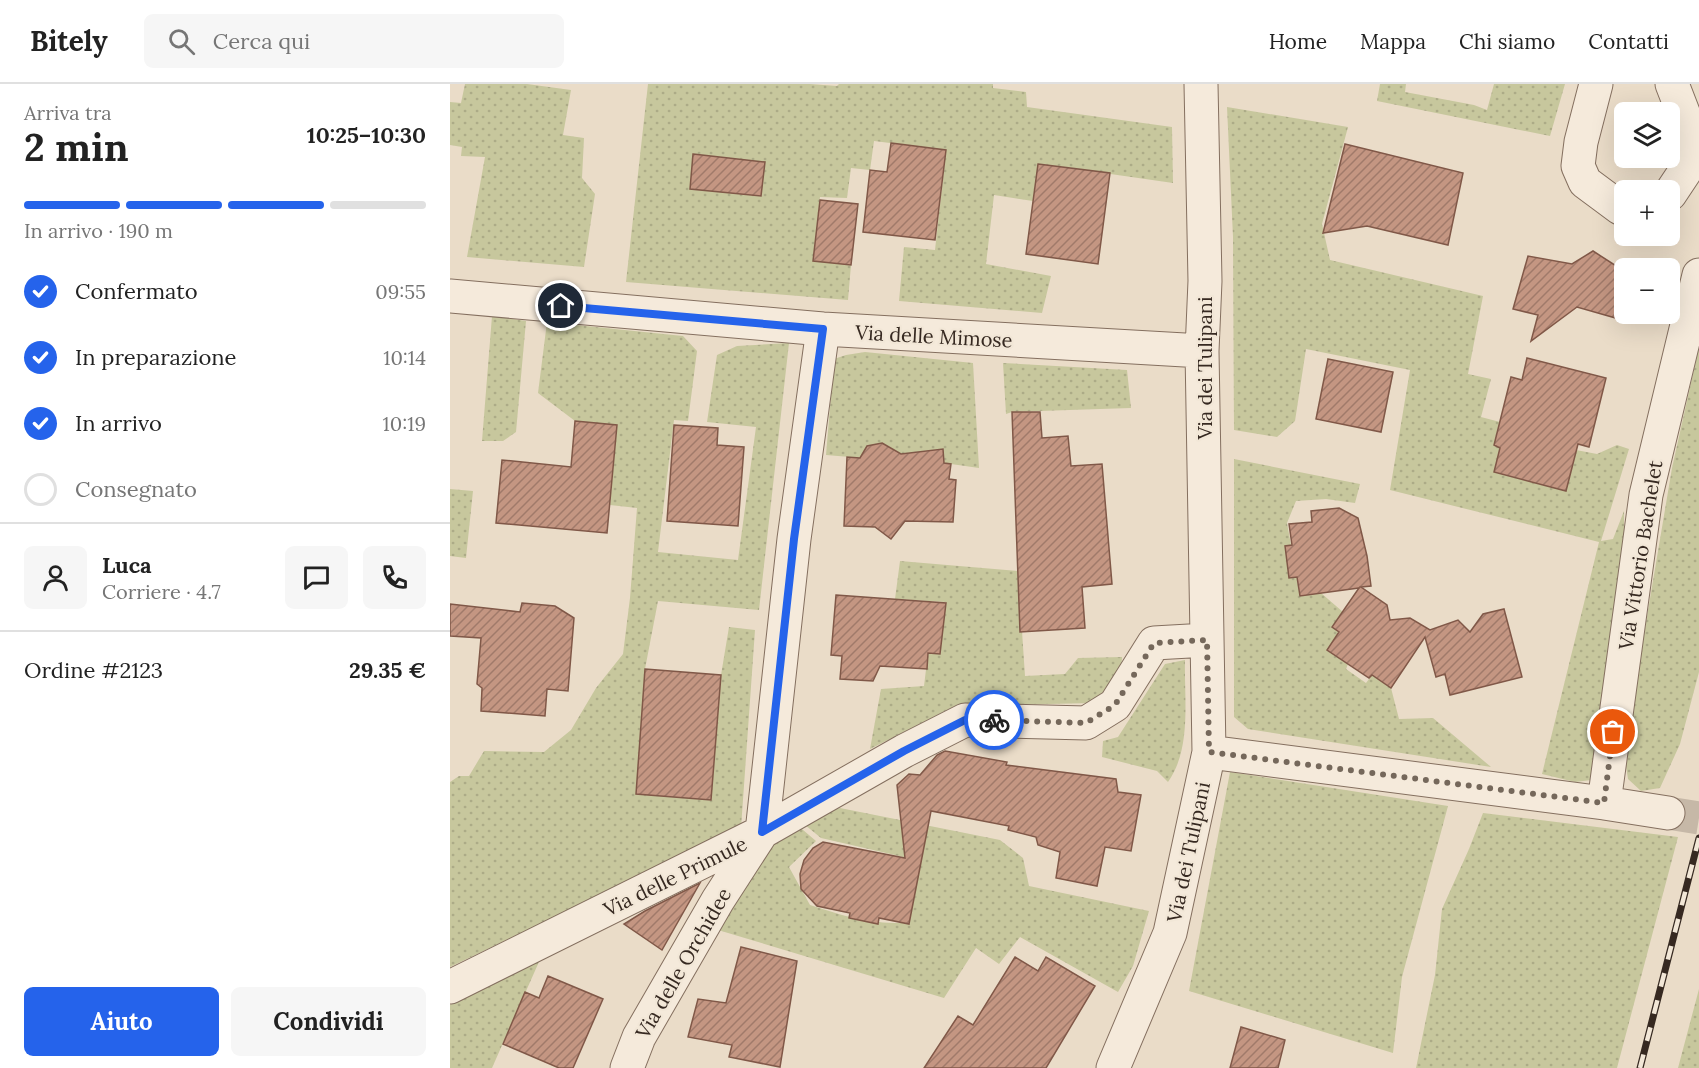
<!DOCTYPE html>
<html lang="it">
<meta charset="utf-8">
<style>
body{margin:0;font-family:Lora,serif;background:#f6f6f6;color:#222;height:100vh;display:flex;flex-direction:column;font-size:22px;white-space:nowrap}
*{box-sizing:border-box;margin:0}
p{font-size:20px;color:#767676}
.icon{flex:none;width:33px;height:33px;fill:none;stroke:currentColor;stroke-width:2;stroke-linecap:round;stroke-linejoin:round}
.map{position:relative;flex:1;overflow:hidden}
.drawer{display:flex;flex-direction:column;background:#fff;width:450px}
.drawer>*{flex:none}
.tools{position:absolute;left:1164px;top:18px;display:grid;gap:12px}
.tools a{display:grid;place-items:center;width:66px;height:66px;border-radius:9px;background:#fff;box-shadow:0 6px 24px #0002;font-size:30px}
.pin{position:absolute;display:grid;place-items:center;width:51px;height:51px;color:#fff;margin:-26px;border:3px solid #fff;border-radius:50%;box-shadow:0 2px 6px #0007}
.courier{position:absolute;display:grid;place-items:center;width:60px;height:60px;margin:-30px;border:4px solid #2563eb;border-radius:50%;background:#fff;color:#222;box-shadow:0 2px 8px #0007}
.head em{font-style:normal;font-weight:700}
.head div{display:flex;flex-direction:column-reverse}
.head{display:flex;align-items:center;justify-content:space-between;height:102px;padding:0 24px}
h1{font-size:39px;font-weight:700;line-height:45px}
.bar{display:grid;grid-template-columns:repeat(4,1fr);gap:9px 6px;align-content:center;height:72px;padding:0 24px}
.bar i{height:8px;border-radius:4px;background:#e0e0e0}
.bar .current{background:#2563eb}
.bar p{grid-column:span 4}
.line{display:flex;align-items:center;gap:15px;padding:0 24px;border-top:2px solid #e0e0e0}
.line div{flex:1}
.round{display:grid;place-items:center;flex:none;width:63px;height:63px;border-radius:9px;background:#f6f6f6}
ol{padding:0 24px;list-style:none}
li{display:flex;align-items:center;gap:18px;height:66px}
li p{margin-inline-start:auto}
li .icon{padding:6px;border-radius:50%;background:#2563eb;color:#fff;stroke-width:4}
li:last-child{color:#767676}
li i{width:33px;height:33px;border:3px solid #e0e0e0;border-radius:50%}
.action{display:flex;gap:12px;margin-top:auto;padding:12px 24px}
.action a{flex:1;height:69px;border-radius:9px;background:#2563eb;color:#fff;font-size:24px;font-weight:700;line-height:69px;text-align:center}
.action a+a{background:#f6f6f6;color:#222}
header{display:flex;align-items:center;gap:36px;box-sizing:border-box;height:84px;padding:0 30px;background:#fff;border-bottom:2px solid #e0e0e0}
header strong{font-size:28px}
nav{display:flex;gap:33px;margin-inline-start:auto;font-size:21px}
.search{width:420px;height:54px;background:#f6f6f6;display:flex;align-items:center;gap:15px;box-sizing:border-box;padding:0 21px;border-radius:9px;color:#767676;font-size:22px}
main{display:flex;flex:1;min-height:0}
.map>svg:first-child{display:block}
.grass{fill:url(#grass-dots)}
.building{fill:url(#building-hatch);stroke:#805848;stroke-width:1.5}
.lines{fill:none;stroke-linecap:round;stroke-linejoin:round}
.minor-tunnel{stroke:#c6b8a7;stroke-width:33;stroke-dasharray:33 16;stroke-linecap:butt}
.minor-casing{stroke:#846f5f;stroke-width:35}
.minor{stroke:#f5eadb;stroke-width:33}
.rail-casing{stroke:#362921;stroke-width:7}
.rail{stroke:#f2e7d7;stroke-width:4.5;stroke-dasharray:14;stroke-linecap:butt}
.done{stroke:#75685b;stroke-width:6;stroke-dasharray:0 10.8}
.route{stroke:#2563eb;stroke-width:8}
.labels{text-anchor:middle;dominant-baseline:central;stroke-width:4.5;stroke-linejoin:round;paint-order:stroke}
.street-label{font-size:20px;fill:#362921;stroke:#f2e7d7}
</style>
<header>
<strong>Bitely</strong>
<div class="search"><svg class="icon" aria-label="search" viewBox="0 0 24 24"><circle cx="10" cy="10" r="6"/><path d="M15 15l6 6"/></svg>Cerca qui</div>
<nav><a>Home</a><a>Mappa</a><a>Chi siamo</a><a>Contatti</a></nav>
</header>
<main>
<section class="drawer">
<div class="head"><div><h1>2 min</h1><p>Arriva tra</p></div><em>10:25–10:30</em></div>
<div class="bar"><i class="current"></i><i class="current"></i><i class="current"></i><i></i><p>In arrivo · 190 m</p></div>
<ol>
<li><svg class="icon" aria-label="check" viewBox="0 0 24 24"><path d="M5 12l5 5 9-10"/></svg>Confermato<p>09:55</p></li>
<li><svg class="icon" aria-label="check" viewBox="0 0 24 24"><path d="M5 12l5 5 9-10"/></svg>In preparazione<p>10:14</p></li>
<li><svg class="icon" aria-label="check" viewBox="0 0 24 24"><path d="M5 12l5 5 9-10"/></svg>In arrivo<p>10:19</p></li>
<li><i></i>Consegnato</li>
</ol>
<div class="line" style="height:108px"><a class="round"><svg class="icon" aria-label="person" viewBox="0 0 24 24"><circle cx="12" cy="8" r="4"/><path d="M4 21q1-7 8-7t8 7"/></svg></a><div><b>Luca</b><p>Corriere · 4.7</p></div><a class="round"><svg class="icon" aria-label="chat" viewBox="0 0 24 24"><path d="M4 5h16v11H9l-5 4z"/></svg></a><a class="round"><svg class="icon" aria-label="phone" viewBox="0 0 24 24"><path d="M5 4h4l2 5-3 2q2 4 5 5l2-3 5 2v4C11 20 4 13 5 4z"/></svg></a></div>
<div class="line" style="height:78px"><div>Ordine #2123</div><b>29.35 €</b></div>
<div class="action"><a>Aiuto</a><a>Condividi</a></div>
</section>
<div class="map">
<svg width="1249" height="984" viewBox="0 0 1249 984">
<defs>
<pattern id="grass-dots" width="8" height="8" patternUnits="userSpaceOnUse" patternTransform="scale(1.5)"><rect width="8" height="8" fill="#c7c79d"/><path d="M2 2h.1M6 6h.1" fill="none" stroke="#acab87" stroke-width="1.8" stroke-linecap="round"/></pattern>
<pattern id="building-hatch" width="6" height="6" patternUnits="userSpaceOnUse" patternTransform="scale(1.5)"><rect width="6" height="6" fill="#c49682"/><path d="M-1 1l2-2M0 6l6-6M5 7l2-2" fill="none" stroke="#a07a6a"/></pattern>
</defs>
<rect width="100%" height="100%" fill="#eadcc8"/>
<path class="grass" d="M15 0H77L121 6 113 51 134 54 132 94 145 110 134 183 17 173 35 73 11 72 12 63 0 61V18L11 19Z
M198 0H360L387 2 389 0H543V4L576 8 577 23 722 43 723 99 591 80 583 117 544 111 536 180 601 192 592 229 449 217 454 163 485 166 496 66 424 57 420 86 401 84 397 114 370 113 363 177 401 181 398 216 176 198Z
M930 0H956L955 8 1024 21 1037 26 1044 0H1115L1100 52 927 17Z
M777 23 898 43 872 140 880 176 1033 212 1018 290 1041 295 1031 333 1050 338 1044 361 1050 364 1044 388 1116 406 1126 366 1147 370 1167 361 1179 365 1151 457 1163 455 1174 427V453L1141 696 1125 698 1092 690 1149 458 940 406 960 286 856 265 845 337 827 353 784 346 783 153Z
M42 232 76 237 66 348 53 357H32Z
M97 238 233 252 247 267 238 337 224 336 208 468 288 476 306 343 257 338 267 271 287 262 339 259 309 526 208 517 195 585 186 710 261 716 271 591 279 543 305 546 291 744 0 883V698L9 692H19L34 667 94 668 121 646 146 604 173 570 180 514 187 424 160 421 167 341 125 337 88 309Z
M1249 263V588L1230 660 1210 704 1191 707 1178 695 1174 669 1222 384Z
M415 268 523 279 529 384 494 379 493 365 469 368 465 377 444 374 440 363 432 359 417 362 412 374 376 371 384 275 396 271Z
M553 279 677 286 681 324 562 328 556 330Z
M784 375 910 400 905 419 876 415 846 417 837 439 850 511 871 509 893 528 882 543 889 548 877 566 898 580 896 585 916 599 922 591 941 604 949 635 983 634 1041 683 798 645 784 633Z
M0 405 23 407 16 474 0 472Z
M450 477 568 487 575 592 615 590 628 574 672 573C672 594 657 605 643 619L505 622 420 665 431 605 474 602 478 569 490 570 496 518 445 515Z
M735 576C734 615 742 664 718 698L707 687 652 673 653 657 668 653 715 580Z
M780 688 998 722 952 893 943 969 739 907Z
M390 724 550 756 573 774 579 802 699 827 683 882 668 908 570 853 549 880 526 864 494 914 268 846 319 758 346 740 366 757 339 783 360 821C397 833 419 840 459 839L471 777 371 754 349 736Z
M1033 729 1228 753 1167 984H966L985 891 992 825 1019 765Z
M92 871 42 984H0V921Z
M1249 905V984H1228Z"/>
<path class="building" d="M441 59 496 66 485 156 413 148 420 86 437 88Z
M895 60 1013 89 998 161 917 142 873 149Z
M243 70 315 78 311 112 240 105Z
M588 80 660 89 648 180 576 170Z
M370 116 408 120 401 181 363 177Z
M1143 167 1174 187V211L1169 235 1127 223 1081 257 1088 231 1063 225 1078 172 1122 180Z
M1077 274 1156 294 1139 363 1128 360 1116 407 1044 388 1050 364 1044 361 1061 293 1072 296Z
M878 275 943 288 931 348 866 335Z
M562 328H590L592 354 618 352 621 382 652 380 662 500 632 503 635 544 570 548Z
M125 337 167 341 157 449 46 439 52 376 121 383Z
M224 341 268 344 267 361 294 363 288 442 217 437Z
M432 359 451 370 493 365 494 379 501 380 499 395 506 396 503 438 455 437 441 455 425 443 394 442 397 373 410 374 417 362Z
M889 424 908 434 917 472 921 502 911 503 937 521 940 536 960 534 980 546 1008 536 1020 548 1033 530 1054 525 1072 593 1000 611 995 590 986 593 975 553 941 604 922 591 919 594 877 566 889 548 882 543 909 504 850 512 847 493 839 494 835 462 842 461 839 440 862 438 861 427Z
M386 511 496 519 490 570 478 569 477 585 430 582 423 597 390 595 392 572 381 571Z
M72 519 105 522 124 534 118 607 97 605 95 632 31 627 32 604 27 600 31 554 0 552V520L70 528Z
M195 585 271 591 261 716 186 710Z
M495 667 557 678 556 681 666 695 668 708 691 711 681 767 655 763 647 802 606 794 610 768 588 761 586 753 558 746 559 742 481 727 459 840 429 834 428 840 399 834 400 829 367 822 351 805 350 790 354 776 363 764 373 758 455 774 447 701 459 690 470 691 487 671Z
M250 799 212 866 174 840 195 827Z
M291 863 347 877 330 983 279 973 282 961 238 953 248 915 276 919Z
M565 873 588 887 596 873 645 902 596 984H474L508 932 523 941Z
M98 892 153 915 123 984H109L53 960 75 908 89 914Z
M791 943 835 956 828 984H780Z"/>
<g class="lines">
<path class="minor-tunnel" d="M1218 729 1249 734"/>
<defs>
<path id="minor" d="M1146 0 1131 58 1128 82 1135 98 1170 124 1174 123
M1220 110 1238 83 1243 54 1222 0
M0 212 373 245 752 267
M759 668 1154 719 1218 729
M1154 719 1196 411 1249 191
M0 903 312 748 454 667 515 636 636 639 665 621 704 559 757 556
M177 984 189 953 268 816 312 748 344 455 373 245
M663 984 720 849 759 668 752 267 755 197 751 0"/>
</defs>
<use href="#minor" class="minor-casing"/>
<use href="#minor" class="minor"/>
<defs>
<path id="rail" d="M1190 984 1249 754"/>
</defs>
<use href="#rail" class="rail-casing"/>
<use href="#rail" class="rail"/>
</g>
<g class="lines">
<path class="done" d="M544 636 636 639 665 621 704 559 757 556 759 668 1154 719 1163 648"/>
<path class="route" d="M111 222 373 245 344 455 312 748 454 667 515 636H544"/>
</g>
<g class="labels">
<g class="street-label">
<text transform="translate(484 252) rotate(3)">Via delle Mimose</text>
<text transform="translate(754 284) rotate(-90)">Via dei Tulipani</text>
<text transform="translate(1190 471) rotate(-81)">Via Vittorio Bachelet</text>
<text transform="translate(738 768) rotate(-78)">Via dei Tulipani</text>
<text transform="translate(225 792) rotate(-26)">Via delle Primule</text>
<text transform="translate(233 879) rotate(-60)">Via delle Orchidee</text>
</g>
</g>
</svg>
<div class="tools">
<a><svg class="icon" aria-label="layers" viewBox="0 0 24 24"><path d="M12 4l9 5-9 5-9-5zM3 14l9 5 9-5"/></svg></a>
<a>+</a>
<a>−</a>
</div>
<div class="pin" style="left:1163px;top:648px;background:#ea580c"><svg class="icon" aria-label="bag" viewBox="0 0 24 24"><path d="M5 8h14l-1 12H6zM9 8a3 3 0 0 1 6 0"/></svg></div>
<div class="pin" style="left:111px;top:222px;background:#1f2937"><svg class="icon" aria-label="home" viewBox="0 0 24 24"><path d="M3 11l9-7 9 7M6 9v11h12V9"/></svg></div>
<div class="courier" style="left:544px;top:636px"><svg class="icon" aria-label="bike" viewBox="0 0 24 24"><circle cx="6" cy="16" r="4"/><circle cx="18" cy="16" r="4"/><path d="M6 16l4-8h5l3 8M10 8l3 8H6M13 5h3"/></svg></div>
</div>
</main>
